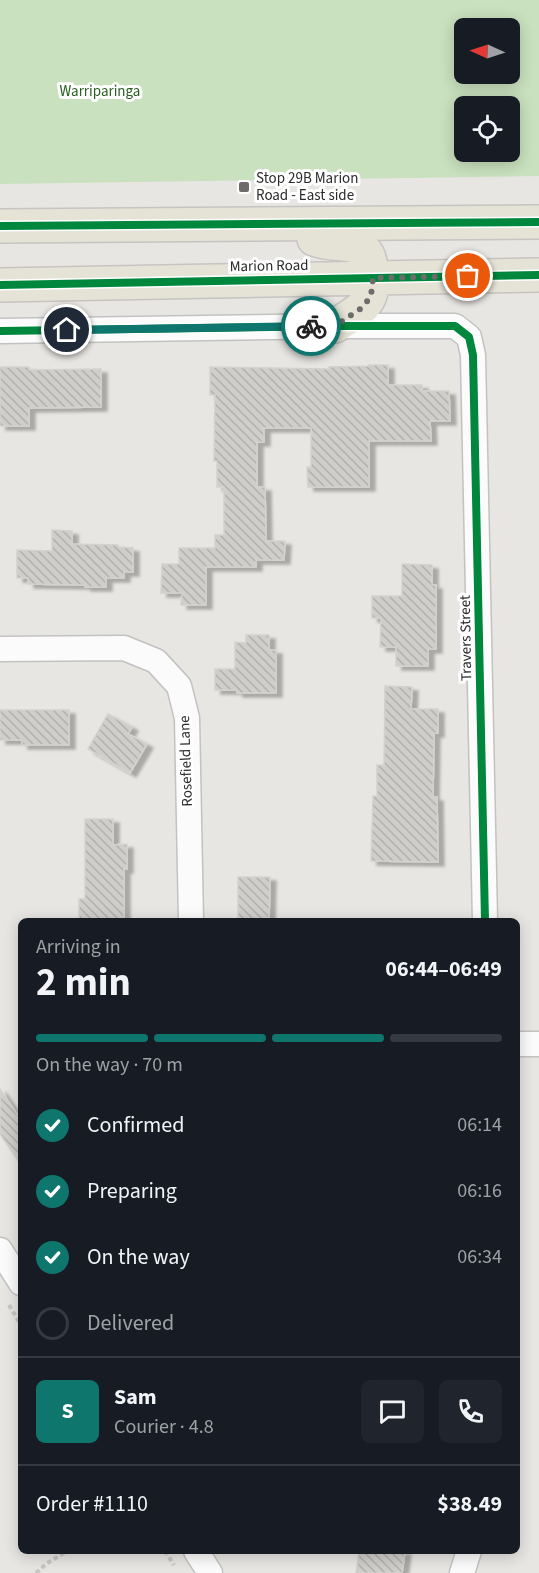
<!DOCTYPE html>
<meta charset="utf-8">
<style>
body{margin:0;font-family:"Source Sans 3",sans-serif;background:#20242c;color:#f1f3f6;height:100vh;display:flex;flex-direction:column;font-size:22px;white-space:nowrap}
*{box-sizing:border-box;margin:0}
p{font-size:20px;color:#9ea1a6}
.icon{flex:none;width:33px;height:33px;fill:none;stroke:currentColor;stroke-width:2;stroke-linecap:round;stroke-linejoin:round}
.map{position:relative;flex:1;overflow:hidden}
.drawer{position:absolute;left:18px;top:918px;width:502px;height:636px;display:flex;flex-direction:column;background:#171b24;border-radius:9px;box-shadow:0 3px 15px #0003}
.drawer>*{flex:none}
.needle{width:39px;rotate:273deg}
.controls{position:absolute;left:454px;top:18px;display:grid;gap:12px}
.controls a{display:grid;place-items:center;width:66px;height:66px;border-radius:9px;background:#171b24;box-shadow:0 3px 15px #0003;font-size:30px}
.pin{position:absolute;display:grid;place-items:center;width:51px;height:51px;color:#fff;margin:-26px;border:3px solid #fff;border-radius:50%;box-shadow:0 2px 6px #0007}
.courier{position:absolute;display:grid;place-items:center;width:60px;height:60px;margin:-30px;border:4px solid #0f766e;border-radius:50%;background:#fff;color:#222;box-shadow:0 2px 8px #0007}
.overview em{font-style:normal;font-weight:700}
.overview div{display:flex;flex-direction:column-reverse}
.overview{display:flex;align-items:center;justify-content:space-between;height:102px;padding:0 18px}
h1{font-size:39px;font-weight:700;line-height:45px}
.bar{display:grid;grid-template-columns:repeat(4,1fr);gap:9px 6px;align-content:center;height:72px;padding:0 18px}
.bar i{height:8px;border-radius:4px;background:#363941}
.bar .selected{background:#0f766e}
.bar p{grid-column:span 4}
.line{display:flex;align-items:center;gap:15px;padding:0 18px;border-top:2px solid #363941}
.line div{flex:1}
.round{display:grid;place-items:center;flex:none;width:63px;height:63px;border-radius:9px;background:#20242c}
ol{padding:0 18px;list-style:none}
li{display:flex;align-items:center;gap:18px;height:66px}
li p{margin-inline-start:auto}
li .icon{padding:6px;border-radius:50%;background:#0f766e;color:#fff;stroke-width:4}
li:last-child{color:#9ea1a6}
li i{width:33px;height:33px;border:3px solid #363941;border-radius:50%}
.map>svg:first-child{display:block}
.park{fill:#c9e1be;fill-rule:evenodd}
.building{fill:url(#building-back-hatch);stroke:#d3d2ce;stroke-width:1.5;filter:url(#shadow)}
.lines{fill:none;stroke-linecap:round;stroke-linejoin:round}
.street-casing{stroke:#c2c2c1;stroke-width:27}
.primary-casing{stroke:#c5c4c2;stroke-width:36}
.path{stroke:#c6c6c6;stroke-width:4;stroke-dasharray:4.5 3;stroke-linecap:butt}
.street{stroke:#fcfbfb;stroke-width:24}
.primary{stroke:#e5e3d6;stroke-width:33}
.cycleway-casing{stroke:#fff;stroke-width:11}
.cycleway{stroke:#00873e;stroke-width:8}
.done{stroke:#6d6c6b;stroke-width:6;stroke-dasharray:0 10.8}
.route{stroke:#0f766e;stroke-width:8}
.poi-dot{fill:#6d6c6b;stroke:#fff;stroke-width:2}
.labels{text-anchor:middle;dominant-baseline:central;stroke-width:6;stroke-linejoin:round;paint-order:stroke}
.park-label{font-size:15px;fill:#296121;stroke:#fff}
.poi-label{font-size:15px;fill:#2b2b2b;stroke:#fff;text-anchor:start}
.street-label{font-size:15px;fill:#2b2b2b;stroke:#fff}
</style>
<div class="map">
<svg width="539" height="1573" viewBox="0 0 539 1573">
<defs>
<pattern id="building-back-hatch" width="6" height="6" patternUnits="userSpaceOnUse" patternTransform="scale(1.5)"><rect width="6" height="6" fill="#d0cecb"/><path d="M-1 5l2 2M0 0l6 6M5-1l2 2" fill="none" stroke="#b3b1ae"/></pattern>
<filter id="shadow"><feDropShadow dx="6" dy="4" stdDeviation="1.5" flood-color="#0004"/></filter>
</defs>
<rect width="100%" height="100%" fill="#e8e6e2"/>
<path class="park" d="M0 0H539V176L0 184ZM465 28H510V74H465ZM465 106H510V152H465Z"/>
<path class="building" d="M369 365H388V385H422V391H449L450 421H430L431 441H369V487H308L307 467H311V428H264V442H257V487H265L266 541H285L284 560H256V567H206V605H181L182 593H161L162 564H179V548H215V535H224V487H217V461H214L215 395H210V367L329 369V367L369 366Z
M0 367H29V370L101 369V407L29 408V426H0Z
M52 530 72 531V544L118 545V547L133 548V572H124V578H106V587H85V585L28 584V578H17V550L52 551Z
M402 564 432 565V585H436V649H428V666H396V647H380L381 618H372V596H402Z
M246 635H269V650H276V693H237V690H215V669H235V642L246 643Z
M385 686 412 687 411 709H438V733H434L433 797H437L438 862 371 861 373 796H377V765H384Z
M0 710H69V745H22V740H0Z
M108 714 132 727 128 734 147 744 130 773 88 749Z
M85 819H113V845L127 844V869H124V921H79V899H85Z
M238 877H270L269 921H238Z
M0 1089 21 1120V1165L0 1134Z
M359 1551H405L402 1573H356Z"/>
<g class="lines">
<defs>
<path id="street" d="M0 331 344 326H455L469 337 473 355 485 921
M0 649 124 648 156 661 179 686 187 718 191 921
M518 1044H539
M0 1250 21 1283
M196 1551 210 1573
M462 1573 469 1551"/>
<path id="primary" d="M0 226 539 222
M314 239C329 246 346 241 360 248 368 251 370 259 371 267 377 304 362 308 335 326
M0 285 539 275"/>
</defs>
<use href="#street" class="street-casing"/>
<use href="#primary" class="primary-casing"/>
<path class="path" d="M9 1305 21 1325
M165 1551 174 1565
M36 1573 46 1564 67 1551"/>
<use href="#street" class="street"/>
<use href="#primary" class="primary"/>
<defs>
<path id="cycleway" d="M0 226 539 222
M0 285 539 275
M0 331 344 326H455L469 337 473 355 485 921"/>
</defs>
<use href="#cycleway" class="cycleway-casing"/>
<use href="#cycleway" class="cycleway"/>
</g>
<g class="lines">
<path class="done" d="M311 326H335L363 307 371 296 373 278 468 276"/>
<path class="route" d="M67 330 311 326"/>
</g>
<rect class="poi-dot" x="238" y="181" width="12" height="12" rx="3"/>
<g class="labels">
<g class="park-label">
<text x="100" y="91">Warriparinga</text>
</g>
<g class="poi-label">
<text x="256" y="178">Stop 29B Marion<tspan x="256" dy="17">Road - East side</tspan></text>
</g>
<g class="street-label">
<text transform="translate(269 266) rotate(-1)">Marion Road</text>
<text transform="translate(466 638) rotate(-91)">Travers Street</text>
<text transform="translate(186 761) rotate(-92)">Rosefield Lane</text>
</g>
</g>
</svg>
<div class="controls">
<a><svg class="needle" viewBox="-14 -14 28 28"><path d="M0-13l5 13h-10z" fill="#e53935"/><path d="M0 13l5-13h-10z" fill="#9ea1a6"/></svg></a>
<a><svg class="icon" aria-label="locate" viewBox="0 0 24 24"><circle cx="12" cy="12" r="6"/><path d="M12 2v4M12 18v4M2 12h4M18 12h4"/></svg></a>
</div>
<div class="pin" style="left:468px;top:276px;background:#ea580c"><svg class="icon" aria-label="bag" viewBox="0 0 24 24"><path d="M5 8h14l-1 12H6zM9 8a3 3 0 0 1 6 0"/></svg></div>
<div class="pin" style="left:67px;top:330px;background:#1f2937"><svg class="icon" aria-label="home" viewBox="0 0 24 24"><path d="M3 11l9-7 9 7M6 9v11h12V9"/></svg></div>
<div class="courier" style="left:311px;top:326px"><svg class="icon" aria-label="bike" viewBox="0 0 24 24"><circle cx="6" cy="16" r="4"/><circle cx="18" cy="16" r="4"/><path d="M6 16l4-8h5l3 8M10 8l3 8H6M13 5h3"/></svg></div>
<section class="drawer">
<div class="overview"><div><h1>2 min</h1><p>Arriving in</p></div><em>06:44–06:49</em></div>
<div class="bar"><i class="selected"></i><i class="selected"></i><i class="selected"></i><i></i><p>On the way · 70 m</p></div>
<ol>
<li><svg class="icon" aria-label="check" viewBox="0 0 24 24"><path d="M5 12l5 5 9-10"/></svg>Confirmed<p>06:14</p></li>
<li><svg class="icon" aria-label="check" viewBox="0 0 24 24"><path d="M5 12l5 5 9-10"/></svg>Preparing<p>06:16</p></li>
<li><svg class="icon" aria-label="check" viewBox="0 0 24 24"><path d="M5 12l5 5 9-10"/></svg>On the way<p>06:34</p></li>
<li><i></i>Delivered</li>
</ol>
<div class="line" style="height:108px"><b class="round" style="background:#0f766e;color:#fff">S</b><div><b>Sam</b><p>Courier · 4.8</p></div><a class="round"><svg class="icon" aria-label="chat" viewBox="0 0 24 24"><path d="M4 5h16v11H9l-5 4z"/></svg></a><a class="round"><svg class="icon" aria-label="phone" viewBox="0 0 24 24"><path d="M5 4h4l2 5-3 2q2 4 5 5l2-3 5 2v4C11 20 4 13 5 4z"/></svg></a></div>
<div class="line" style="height:78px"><div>Order #1110</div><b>$38.49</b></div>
</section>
</div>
